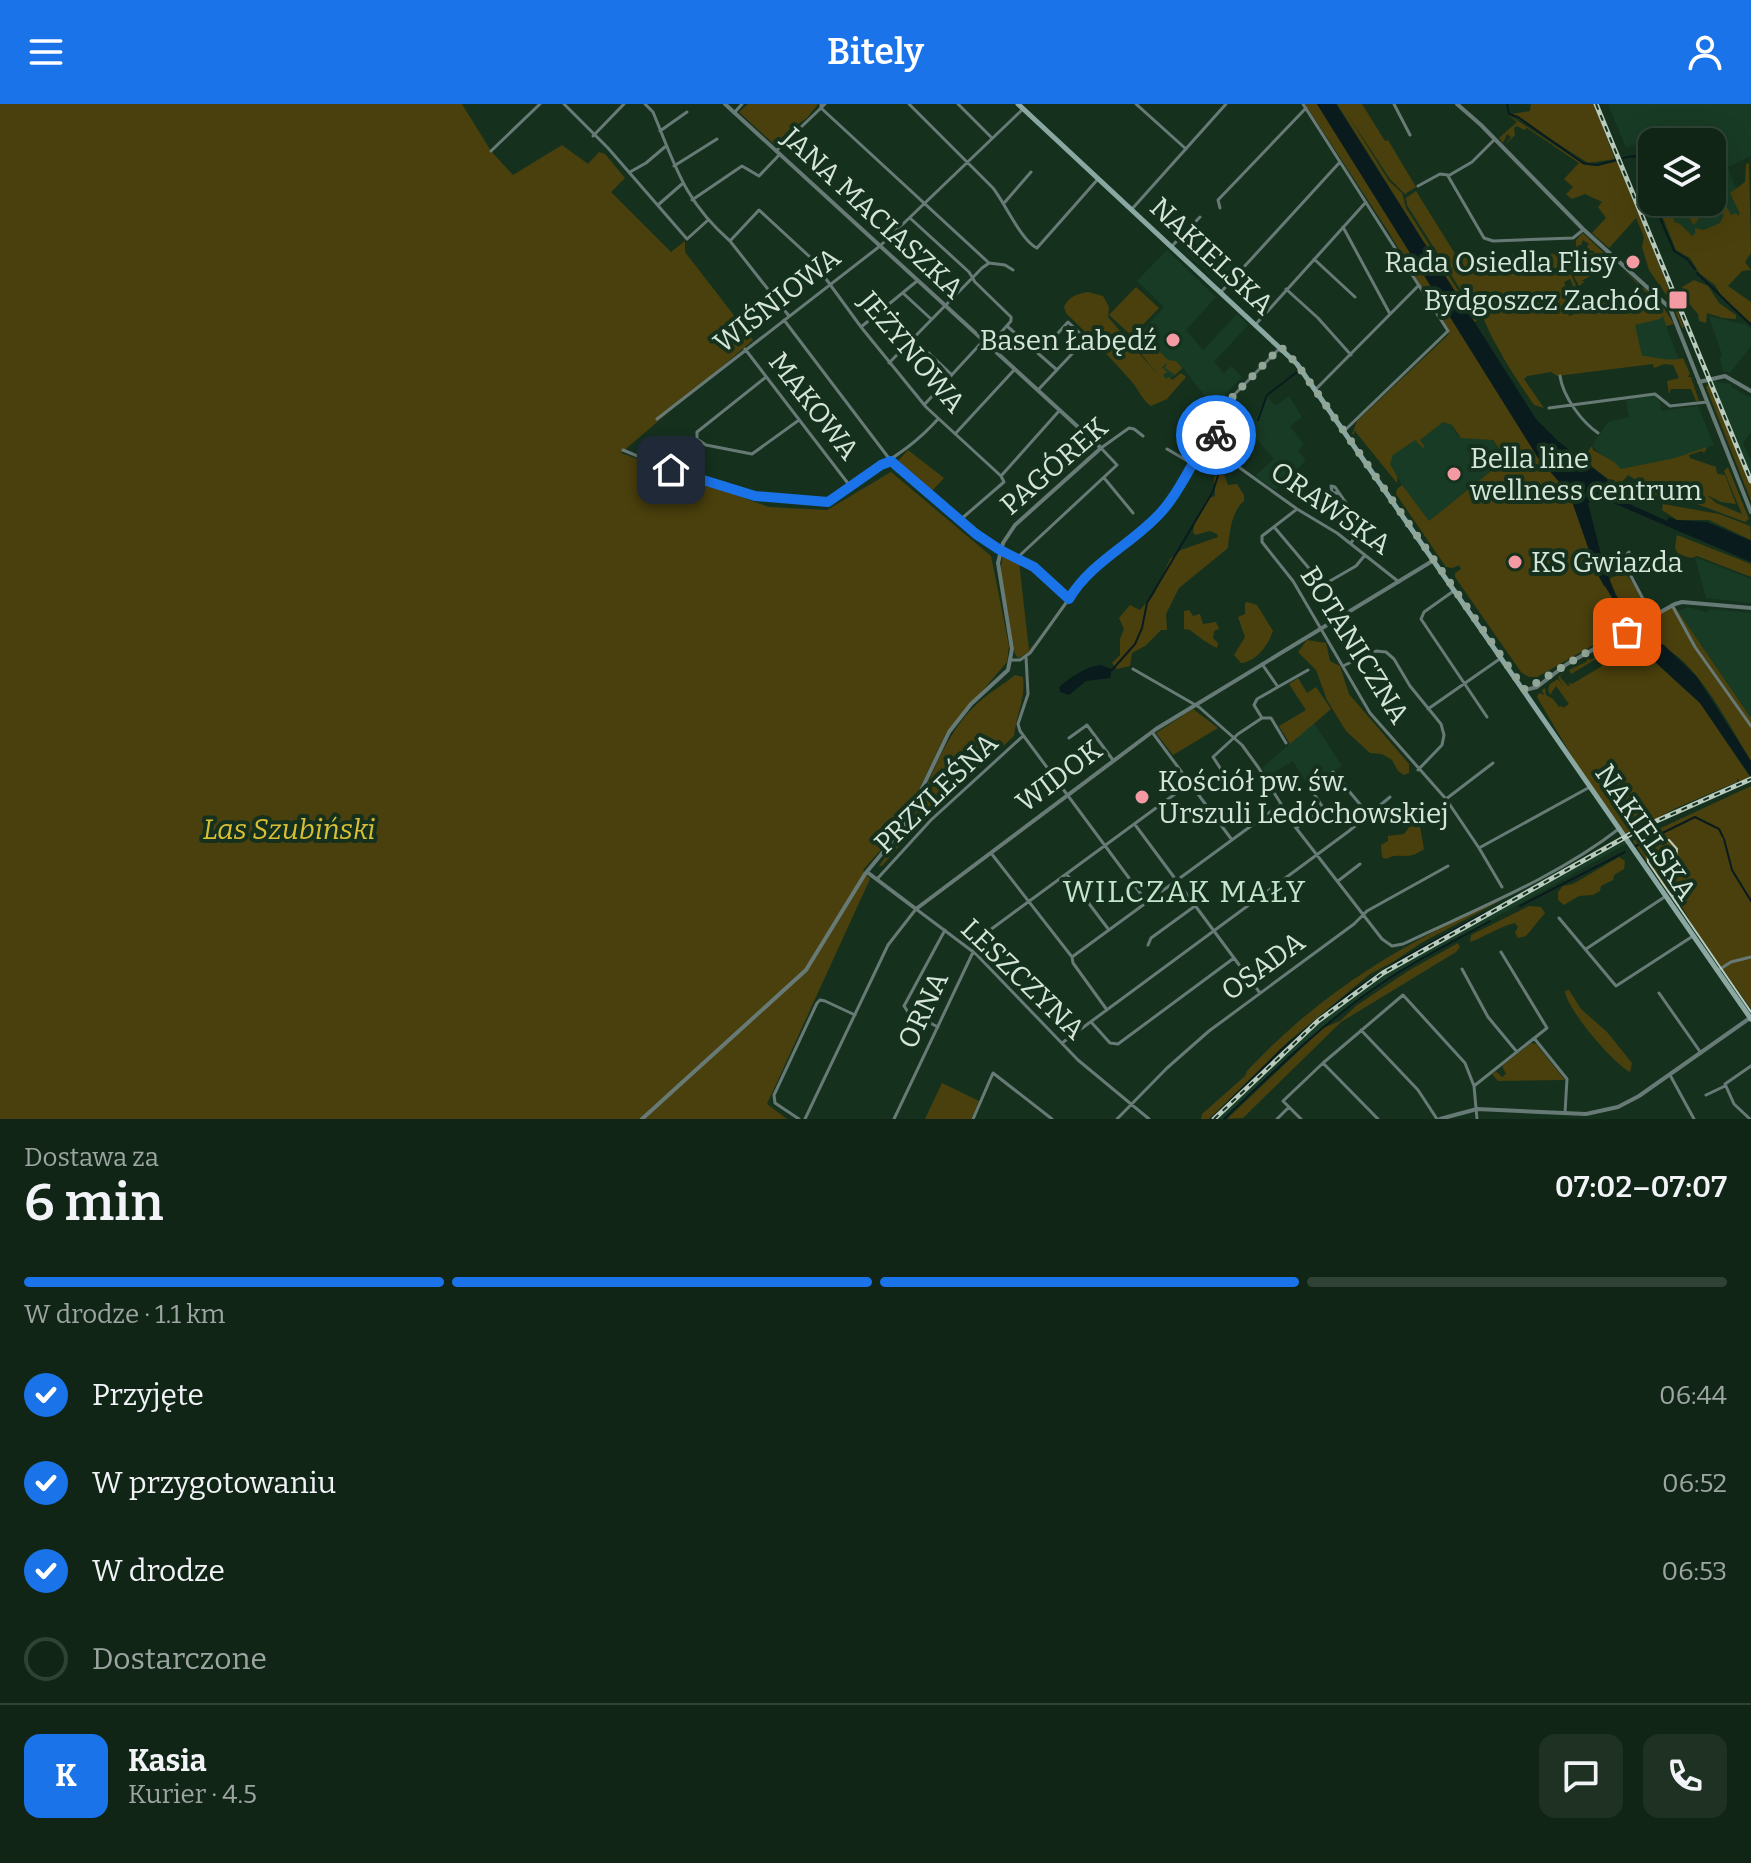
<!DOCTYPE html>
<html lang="pl">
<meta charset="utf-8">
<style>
body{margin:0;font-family:Bitter,serif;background:#1e3123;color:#f1f3f6;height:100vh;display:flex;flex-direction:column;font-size:30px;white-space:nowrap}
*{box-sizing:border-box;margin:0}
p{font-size:26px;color:#9ca5a1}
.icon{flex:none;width:44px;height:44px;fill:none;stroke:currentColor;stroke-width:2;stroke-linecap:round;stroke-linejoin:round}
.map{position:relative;height:1015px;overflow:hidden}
.side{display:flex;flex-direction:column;background:#102516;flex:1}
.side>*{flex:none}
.buttons{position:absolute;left:1638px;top:24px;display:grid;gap:16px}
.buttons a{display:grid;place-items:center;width:88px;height:88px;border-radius:16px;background:#102516;box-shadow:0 8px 32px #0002,0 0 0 2px #304235;font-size:40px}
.pin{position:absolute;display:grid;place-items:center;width:68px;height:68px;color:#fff;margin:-34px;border-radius:16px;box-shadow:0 4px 12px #0006}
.courier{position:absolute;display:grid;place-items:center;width:80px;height:80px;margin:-40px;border:6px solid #1a73e8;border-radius:50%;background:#fff;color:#222;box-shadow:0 2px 10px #0007}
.head em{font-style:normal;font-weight:600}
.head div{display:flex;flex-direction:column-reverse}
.head{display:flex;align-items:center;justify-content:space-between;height:136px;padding:0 24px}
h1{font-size:52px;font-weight:600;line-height:60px}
.bar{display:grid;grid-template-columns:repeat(4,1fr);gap:12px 8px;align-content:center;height:96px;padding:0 24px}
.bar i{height:10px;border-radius:6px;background:#304235}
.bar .on{background:#1a73e8}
.bar p{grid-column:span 4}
.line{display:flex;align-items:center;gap:20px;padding:0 24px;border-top:2px solid #304235}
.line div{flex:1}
.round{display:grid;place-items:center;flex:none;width:84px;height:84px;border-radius:16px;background:#1e3123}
ol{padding:0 24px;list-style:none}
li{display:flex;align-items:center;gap:24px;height:88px}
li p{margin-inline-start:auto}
li .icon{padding:8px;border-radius:50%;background:#1a73e8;color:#fff;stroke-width:4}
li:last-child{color:#9ca5a1}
li i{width:44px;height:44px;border:4px solid #304235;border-radius:50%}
header{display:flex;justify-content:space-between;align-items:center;height:104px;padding:0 24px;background:#1a73e8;color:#fff;font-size:36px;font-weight:600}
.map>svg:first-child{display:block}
.built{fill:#183b25}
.green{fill:#4a400d}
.water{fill:#0a1b1e}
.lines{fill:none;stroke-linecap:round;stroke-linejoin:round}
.stream{stroke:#0a1b1e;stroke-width:2}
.minor{stroke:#687a76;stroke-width:3}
.tertiary{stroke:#687a76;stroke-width:4}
.secondary{stroke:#8aa8a1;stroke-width:5}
.tram{stroke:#b9cbbe;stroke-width:2}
.rail-casing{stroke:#b9cbbe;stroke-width:5}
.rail{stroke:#15311e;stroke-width:2;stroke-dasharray:6;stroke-linecap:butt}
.done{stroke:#92a698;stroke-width:8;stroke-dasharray:0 14.4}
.route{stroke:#1a73e8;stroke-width:10}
.poi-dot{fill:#f49aa3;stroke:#15311e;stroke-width:3}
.labels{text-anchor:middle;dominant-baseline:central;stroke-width:8;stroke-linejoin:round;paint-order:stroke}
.street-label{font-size:28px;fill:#d5e5d9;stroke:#15311e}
.poi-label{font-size:28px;fill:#d5e5d9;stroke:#15311e;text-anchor:end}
.park-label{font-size:28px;font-style:italic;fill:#dabf35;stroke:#15311e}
.neighbourhood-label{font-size:30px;letter-spacing:2px;fill:#c4e6cd;stroke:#15311e}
</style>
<header><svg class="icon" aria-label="menu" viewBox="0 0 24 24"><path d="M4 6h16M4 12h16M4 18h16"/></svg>Bitely<svg class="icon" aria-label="person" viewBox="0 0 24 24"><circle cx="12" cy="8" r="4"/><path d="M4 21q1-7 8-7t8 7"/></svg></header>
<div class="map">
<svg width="1751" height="1015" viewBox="0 0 1751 1015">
<rect width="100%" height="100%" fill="#15311e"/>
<path class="built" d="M1608 0H1751V52L1728 63 1747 114 1685 140 1665 98H1712V38H1652V68L1639 39 1626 44Z
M1204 129 1240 163 1223 182 1186 148Z
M1167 146 1216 193 1186 226 1203 246 1237 210 1248 221 1214 258 1224 269 1231 262 1242 273 1225 291 1211 300 1183 264 1167 278 1132 238 1164 203 1137 177Z
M1625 198 1662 202 1667 225 1679 255 1639 261Z
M1709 212 1747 221 1751 225V242L1730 269 1723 267 1720 255 1722 251Z
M1714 273 1717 278 1731 280V283L1751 294V328L1743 339 1751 357V386L1707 275Z
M1267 292 1275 302 1289 292 1302 313 1290 322 1304 341 1298 346 1306 357 1275 386 1255 372 1274 355 1249 327Z
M1655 292 1660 298 1661 307 1698 302 1714 341 1675 355 1619 366 1592 342 1608 318 1629 313 1626 296Z
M1443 318 1452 321 1458 332 1492 336 1506 355 1428 418 1386 358 1387 353Z
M1695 453 1751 475V499L1706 494Z
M1688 503 1707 508 1709 505 1751 509V614L1678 507Z
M1314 619 1342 662 1309 683 1293 657 1268 672 1262 664Z
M1623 733 1628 739 1409 862 1357 895 1287 953 1224 1015H1212L1304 928 1364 881 1440 834Z"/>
<path class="green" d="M0 0H462L491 47 513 71 562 41 588 60 599 48 605 50 625 74 611 88 671 148 685 137V148L753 236 621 349 769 403 827 406 891 368 991 452 1009 542 1007 558 946 629 901 723 905 724 913 713C931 674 946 627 979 598 990 588 1003 581 1015 571L1023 573C1026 593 1016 612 1014 632L915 724 882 762H879L904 725 900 724 863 766 870 775 767 1000 787 1015H0Z
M748 0H818L807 14 789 26 776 42 739 8Z
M1305 0H1317L1538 353 1566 384 1571 393 1597 469 1604 483 1612 473 1626 470 1635 482 1648 510 1537 573H1529L1521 568 1455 473V469L1461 465 1459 461 1453 464 1446 463 1396 390 1397 385 1402 381 1429 417 1506 355 1493 336 1461 334 1452 321 1443 318 1420 336 1425 343 1423 344 1415 336 1393 351 1390 360 1397 372V379L1354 326V330H1352L1357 317 1449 230 1388 127Z
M1337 0H1362L1385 37 1388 36 1416 83 1405 90 1390 75 1346 8 1389 77 1402 89 1406 104 1466 199 1481 214 1474 218 1472 214 1477 211 1471 213Z
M1531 0H1594L1615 55 1588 59 1511 10 1530 7Z
M1506 9 1585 61 1597 62 1618 57 1684 223 1682 224 1675 207 1666 195 1667 192 1649 166 1642 143 1644 133 1636 114 1609 144 1592 129 1606 114 1598 103 1602 98 1585 90 1572 95 1566 90 1573 83 1564 75 1579 59 1527 24 1524 26 1517 22 1514 24 1515 31 1505 41 1511 33 1507 30 1503 39 1499 34 1517 18Z
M1749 59 1751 149 1745 158 1751 166 1742 167 1728 182 1751 198V219L1722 193 1715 181 1700 170 1690 154 1676 146 1658 102V98H1665L1675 118 1680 120 1692 132 1695 130V124L1704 126 1720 119 1724 111 1719 107 1712 108 1710 106 1705 108V111L1699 114 1694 121 1683 105 1705 104 1721 97 1723 102 1726 101 1731 111 1736 109 1738 112 1740 110 1730 89 1745 78 1746 60Z
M1416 87 1457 153 1594 149V147L1585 146 1589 140 1583 136 1581 141H1578L1579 146H1576V136L1583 129 1604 149 1603 152 1594 153H1605L1613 160 1581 177H1585L1579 182 1565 155 1578 187 1570 183 1573 182 1570 175 1564 178 1573 200H1579L1577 192 1580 200 1576 202H1579L1580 207 1573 205 1571 201 1566 203 1569 212 1611 196 1618 194 1624 197 1648 190 1623 166 1660 198 1674 220 1666 222 1663 212 1660 215 1635 221 1642 252C1657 253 1668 258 1683 254L1690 270 1687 273H1691L1699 297H1696L1691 285H1671L1669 290 1667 277 1679 274 1673 261 1664 260 1654 264 1653 260 1557 272 1551 268 1527 272 1524 275 1544 304 1534 301C1521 282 1508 263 1497 242 1485 223 1481 198 1460 185L1407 101 1406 94Z
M1694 176 1708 182 1719 199 1736 211V215L1723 214 1707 209 1706 219 1699 217 1698 210 1681 190 1682 183Z
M1136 183 1159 204 1132 232 1109 211Z
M1088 188 1103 192 1109 203 1108 213 1157 270 1132 238 1145 224 1148 234 1145 236 1149 237 1146 241 1148 242 1151 239 1168 256 1176 257 1182 264 1175 271 1165 264 1167 259 1162 263 1167 268 1163 271 1166 275 1169 273 1172 276 1181 269 1186 273 1167 295 1151 302C1143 297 1138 285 1132 278 1111 254 1089 231 1066 209L1064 203C1069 192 1077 190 1088 188Z
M1709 278 1751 380V397L1706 283Z
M1592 342 1593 346 1614 358 1621 365 1675 354 1707 343 1704 349 1702 347 1689 351 1690 354 1716 363 1717 370 1725 371 1736 400 1721 398 1707 391 1716 399 1742 410 1724 367 1728 363 1749 415 1745 418 1673 391 1670 396 1673 398 1670 400 1653 391 1658 384 1654 378 1651 384 1642 387 1643 382 1638 379 1635 383 1626 380 1627 377 1634 381 1636 376 1628 371 1620 380 1630 387H1637L1633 397 1625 394 1624 396 1619 391H1623L1620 385H1614L1617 381 1614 376 1608 375 1582 355Z
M908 346 944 374 932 387 897 358Z
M1218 371H1224L1228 381 1237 380 1244 391V397C1232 406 1229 430 1228 444L1179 484 1166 510 1167 526H1161L1145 542 1132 549 1130 562 1117 565 1112 559 1120 551V535L1124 525 1119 514 1130 501 1140 506 1154 490 1170 455 1181 446 1218 433 1217 430 1210 427 1195 431 1193 428 1195 417 1207 395 1215 392 1214 373Z
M1663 400 1719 410 1750 422 1751 436 1709 416H1677L1662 406Z
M1677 431 1751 460V473L1697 452 1691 454 1678 450 1675 444Z
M1006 452 1019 458 1029 546 1039 534 1028 549 1018 554 1015 550 1001 471V458L1002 463V454Z
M1247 498 1257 501 1273 527C1268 541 1257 557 1241 559L1234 551 1245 533 1238 513 1245 510V499Z
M1673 500 1751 614V657C1731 624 1712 587 1685 559 1670 543 1648 540 1636 523Z
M1189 506 1193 512 1200 510 1203 520 1216 518 1219 525 1214 527 1213 534 1218 539 1217 544C1208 540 1199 533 1190 526L1184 525V507Z
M1633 528 1641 545 1700 599 1750 673 1740 677 1737 674V678L1676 704 1626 730 1577 661 1537 593 1539 589 1544 591 1542 586 1545 584 1546 591 1553 595 1559 603 1562 602 1563 604 1569 600 1556 582 1550 591 1548 585 1550 580 1558 575 1563 582 1558 573 1563 569 1560 573 1568 582 1570 581 1568 578 1572 580 1602 562 1596 555 1571 570 1569 566 1586 558 1588 554 1590 556 1596 553 1597 547 1600 555 1607 552 1609 548H1602V545Z
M1307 536 1326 539 1330 557 1340 562 1349 590 1409 660V669L1404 671 1398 667 1392 656 1382 650 1370 649 1346 627 1327 596 1316 566 1298 548Z
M1298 574 1307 589 1316 583 1331 605 1290 640 1279 622 1306 606 1289 580Z
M1193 605 1218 624 1173 651 1156 629Z
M1751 682V905L1698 830 1673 788 1664 783 1633 737Z
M1414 717H1419L1424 745C1407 758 1400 747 1386 755L1382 753 1381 741 1388 737V732L1404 730Z
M1619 753 1625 757 1624 765 1614 771 1613 776 1601 782 1600 787 1593 791 1579 792 1564 801 1558 796V788L1563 782 1573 780Z
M1500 797 1421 839 1393 858 1370 870 1289 937 1209 1015H1201L1202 1010 1245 972 1247 967C1303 907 1366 862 1439 825 1458 815 1479 802 1500 797Z
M1529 802 1541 803 1545 809 1526 832 1518 834 1515 829 1518 823 1515 819C1498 823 1485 833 1470 838L1471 831Z
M1458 839 1460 843 1456 848 1341 918 1243 1014 1227 1015 1323 924 1340 917 1356 902 1408 867Z
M1569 886 1581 905 1607 928 1632 959 1630 968C1614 960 1567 906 1565 887Z
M1531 939 1536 940 1565 976 1498 977 1492 970 1496 967 1502 973 1506 970 1502 962Z
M942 979 979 997 971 1015H925Z"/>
<path class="water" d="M1317 0H1336L1536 315 1558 337 1607 375 1608 380 1623 397 1667 417 1669 413 1676 416 1707 418 1751 437V458L1613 399 1600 394 1588 399 1604 462 1616 491 1645 534 1664 541 1697 573 1751 657V673L1700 599 1641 545 1633 528 1597 469 1569 389 1538 354Z
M1101 561 1112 565 1110 574 1086 577 1069 591 1060 588 1059 583C1070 574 1086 562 1101 561Z"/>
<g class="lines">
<path class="stream" d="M1507 0 1509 10 1518 13 1583 59 1597 61 1617 56
M1623 54 1634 52 1641 55 1652 88
M1656 98C1658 115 1669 132 1674 147L1687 155 1695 165
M1697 169 1751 221
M1258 316 1267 291 1297 268
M1248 338 1254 324
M1112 566 1135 540 1142 524 1147 499 1212 389C1220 371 1218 354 1239 347
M1724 735 1732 766 1751 797
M1636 742 1695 713 1719 725 1723 733
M1520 802 1625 748
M1212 1015 1281 946 1350 889 1398 857 1485 809
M1224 1015C1275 966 1326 916 1385 877 1419 854 1455 837 1490 817"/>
<path class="minor" d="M564 0 608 44 687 135 707 117
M645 0 653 8C675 61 684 97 730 137
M821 0V4L825 0
M909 0 993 84C1005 99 1022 138 1037 144L1098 75
M958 0 992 34
M1136 0 1186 45
M1303 0 1448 227 1344 327
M1394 0 1410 31
M734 9 742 0
M660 27 687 8
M593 32 624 0
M1495 35 1472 58 1448 72 1484 134 1493 137 1573 134 1583 126
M491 47 540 0
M776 47 821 4 989 159
M674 62 717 35
M630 68 646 59 666 42
M1418 82 1440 70 1448 71
M692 96 742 62 759 72 780 50
M1005 98 1031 68
M658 101 682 80
M1220 104 1218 96 1306 4
M1132 105 1226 0
M910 114 969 168 975 178 1011 213V217L989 242
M1343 123 1390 210
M1172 142 1200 113
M1314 155 1355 193
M1286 185 1318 214 1351 251
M1221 188 1340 58
M904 190 930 214
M886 204 905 226
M789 212 730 137 759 106 810 153 861 223 926 303 1001 372
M784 216 891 357 979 433 1034 463 1069 495
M1256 220 1366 98
M1007 222 1057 266
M861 223 917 177
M914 235 952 271
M745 245 850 382
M889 259 982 164 989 159 1005 161 1013 166
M1560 272C1563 293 1582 318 1598 329
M766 273 697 328V335L706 341 752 350 799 316
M1038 286 1086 235 1068 218 1039 250
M1315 286 1419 181
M924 301 983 237
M1549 304 1655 290 1670 302 1707 298
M657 315 880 142 1023 5
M955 330 1015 265
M1183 330 1218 300 1229 298
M1167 345 1191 359
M623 346C680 370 737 393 800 396 809 397 823 400 830 397 841 392 851 382 861 375 890 355 913 343 938 315
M1240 364 1297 405 1337 429 1399 478
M1105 375 1133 409
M1340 390 1332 388 1331 382 1335 383 1362 422 1351 439
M1297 405 1262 432V438L1293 477 1370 609 1446 695 1479 744 1502 783
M960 416 1004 378 1001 372 1059 307
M1275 424 1323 481 1356 462 1365 451
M1629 448 1622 455 1652 512
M1017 454 1117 361 1101 344 1129 324 1134 325 1143 332
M1455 486 1424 508 1421 515 1487 613
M1672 501 1695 543 1751 622
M1026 553 1028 590 1018 620 1020 627 1146 797
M1012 556H1020L1030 549 1081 478 1162 407 1176 389 1191 359 1227 316 1230 307 1229 298 1234 291 1279 245
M1262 560 1278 583 1308 566
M1345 561 1376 547 1386 548 1394 555 1410 582 1441 620 1444 631 1442 641 1418 666
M1133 565 1199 603 1242 641 1258 663 1296 724 1382 835 1392 842 1403 840C1476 805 1556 774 1620 724
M1278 583 1257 595 1254 601 1262 614H1271L1286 639
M1428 605 1501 554
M1152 628 1232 736
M1069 634 1087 621 1113 656
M1333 668 1369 711
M1226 673 1213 653 1238 630 1262 614
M1446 695 1493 659
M1136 722 1260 889
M1296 724 1324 705 1314 690
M1479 744 1588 684
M991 749 1072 853 1073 859 1107 906
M1068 772 1109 826
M878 774 931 716 1023 632
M1338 777 1360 760
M1559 814 1616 882 1693 832
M1148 841 1151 834 1195 802
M1586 845 1666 792
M1072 853 1281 700
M1462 865 1488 913 1517 948
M1717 867 1731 858 1751 853
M1659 889 1701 949
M1092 919 1110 939 1118 940 1234 854
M938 923 908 908 904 902 945 826
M1361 926 1418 986 1437 1015
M1534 934 1567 975 1565 1009
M1062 939 1349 727 1390 693
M1323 959 1378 1015
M1670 971 1694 1015
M1474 982 1547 924 1501 848
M1706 991 1725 982
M799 1015 775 999 774 991 817 899 820 896 825 897 855 911
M805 1015 888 841 916 805 976 850 1078 956 1149 1015
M894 1015 975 844 986 829 1190 679
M973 1015 993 969 1052 1015
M1117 1015 1167 964 1209 927 1354 820 1367 807 1448 762
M1277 1015 1289 1003
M1301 1015 1283 997 1323 959 1403 891 1465 959 1474 982 1477 1015
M1750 1015 1734 1000 1725 980 1751 962"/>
<path class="tertiary" d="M1457 0 1481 21 1583 125 1670 204 1751 408
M1699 278 1725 272 1751 287
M1525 586 1537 583 1567 560 1675 500 1682 498 1751 504
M867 768 916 805 1156 625 1434 456
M642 1015 806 866 865 770 903 724 949 628 971 600 1008 566 1012 545 998 459 1003 439 1015 421 1101 344 725 0
M1440 1015 1477 1005 1586 1010 1618 1003 1639 992 1750 914"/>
<path class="secondary" d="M1018 0 1297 260 1751 915"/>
<path class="tram" d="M1679 803 1666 778 1676 755 1677 745 1669 736 1656 735 1647 744 1648 758 1751 908"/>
<defs>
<path id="rail" d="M1596 0 1751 377
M1214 1015 1318 917 1383 869 1645 722 1751 675"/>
</defs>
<use href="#rail" class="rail-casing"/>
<use href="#rail" class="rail"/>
</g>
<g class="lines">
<path class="done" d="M1216 331 1229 312V298L1234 291 1281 243 1297 260 1525 586 1584 550 1627 528"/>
<path class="route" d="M671 366 755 392 828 398 881 361 891 357 976 430 1000 446 1034 463 1069 495C1091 457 1135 439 1163 406 1185 381 1190 355 1216 331"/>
</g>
<g class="poi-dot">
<circle cx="1633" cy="158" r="8"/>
<rect x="1668" y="186" width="20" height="20" rx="4"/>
<circle cx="1173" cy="236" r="8"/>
<circle cx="1454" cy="370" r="8"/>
<circle cx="1515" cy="458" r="8"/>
<circle cx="1142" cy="693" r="8"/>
</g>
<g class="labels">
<g class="street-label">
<text transform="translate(873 109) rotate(43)">JANA MACIASZKA</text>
<text transform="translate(1212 152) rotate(43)">NAKIELSKA</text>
<text transform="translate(777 196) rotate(-38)">WIŚNIOWA</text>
<text transform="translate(912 248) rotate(50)">JEŻYNOWA</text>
<text transform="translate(814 302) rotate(52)">MAKOWA</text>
<text transform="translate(1054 362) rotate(-41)">PAGÓREK</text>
<text transform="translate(1331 404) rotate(35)">ORAWSKA</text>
<text transform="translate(1355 541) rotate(58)">BOTANICZNA</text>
<text transform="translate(1059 672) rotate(-37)">WIDOK</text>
<text transform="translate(936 689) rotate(-44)">PRZYLEŚNA</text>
<text transform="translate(1646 728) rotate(56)">NAKIELSKA</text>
<text transform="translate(1263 862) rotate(-36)">OSADA</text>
<text transform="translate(1023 875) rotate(44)">LESZCZYNA</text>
<text transform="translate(923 906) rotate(-65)">ORNA</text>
</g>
<g class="poi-label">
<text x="1617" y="158">Rada Osiedla Flisy</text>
<text x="1660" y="196">Bydgoszcz Zachód</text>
<text x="1157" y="236">Basen Łabędź</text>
<text x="1470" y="354" text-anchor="start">Bella line<tspan x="1470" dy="32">wellness centrum</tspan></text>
<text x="1531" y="458" text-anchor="start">KS Gwiazda</text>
<text x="1158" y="677" text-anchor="start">Kościół pw. św.<tspan x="1158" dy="32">Urszuli Ledóchowskiej</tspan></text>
</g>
<g class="park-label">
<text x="289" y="725">Las Szubiński</text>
</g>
<g class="neighbourhood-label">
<text x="1185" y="788">WILCZAK MAŁY</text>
</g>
</g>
</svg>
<div class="buttons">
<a><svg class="icon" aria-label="layers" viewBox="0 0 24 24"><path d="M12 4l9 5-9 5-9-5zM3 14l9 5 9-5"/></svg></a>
</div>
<div class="pin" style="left:1627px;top:528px;background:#ea580c"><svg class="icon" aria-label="bag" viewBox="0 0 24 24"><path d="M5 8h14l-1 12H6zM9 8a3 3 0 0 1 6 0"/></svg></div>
<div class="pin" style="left:671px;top:366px;background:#1f2937"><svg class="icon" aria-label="home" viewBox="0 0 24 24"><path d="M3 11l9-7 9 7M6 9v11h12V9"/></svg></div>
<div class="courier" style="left:1216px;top:331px"><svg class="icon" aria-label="bike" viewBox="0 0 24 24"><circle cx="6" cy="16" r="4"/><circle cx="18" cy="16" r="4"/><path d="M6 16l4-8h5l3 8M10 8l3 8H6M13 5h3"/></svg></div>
</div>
<section class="side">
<div class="head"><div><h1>6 min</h1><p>Dostawa za</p></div><em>07:02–07:07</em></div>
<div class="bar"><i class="on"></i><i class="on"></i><i class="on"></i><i></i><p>W drodze · 1.1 km</p></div>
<ol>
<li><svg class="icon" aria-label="check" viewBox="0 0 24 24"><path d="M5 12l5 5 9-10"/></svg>Przyjęte<p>06:44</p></li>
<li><svg class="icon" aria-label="check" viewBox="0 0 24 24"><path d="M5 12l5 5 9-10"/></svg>W przygotowaniu<p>06:52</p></li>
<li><svg class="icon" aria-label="check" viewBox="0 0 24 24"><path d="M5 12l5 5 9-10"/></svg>W drodze<p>06:53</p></li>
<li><i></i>Dostarczone</li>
</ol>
<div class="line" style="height:144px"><b class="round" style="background:#1a73e8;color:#fff">K</b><div><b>Kasia</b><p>Kurier · 4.5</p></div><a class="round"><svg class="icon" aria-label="chat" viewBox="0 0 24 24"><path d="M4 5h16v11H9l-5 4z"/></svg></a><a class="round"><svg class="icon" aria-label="phone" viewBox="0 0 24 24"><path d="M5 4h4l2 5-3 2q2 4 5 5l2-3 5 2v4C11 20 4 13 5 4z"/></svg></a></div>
</section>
